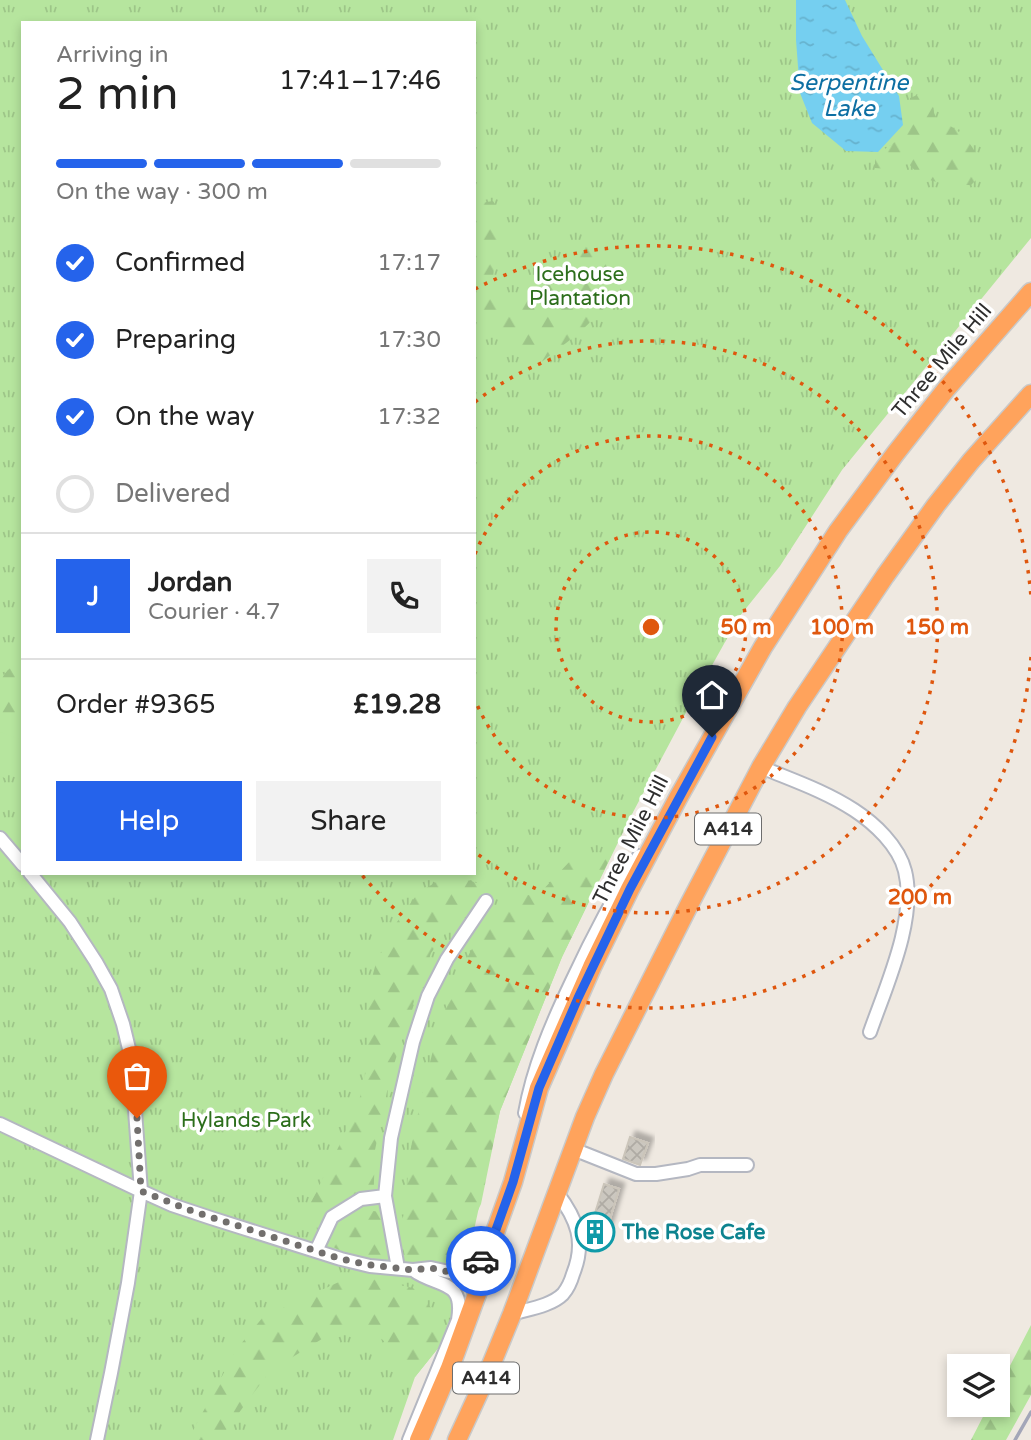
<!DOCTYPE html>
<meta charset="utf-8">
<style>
body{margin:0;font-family:"Varela Round",sans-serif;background:#f2f2f2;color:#222;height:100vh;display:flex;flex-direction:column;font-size:26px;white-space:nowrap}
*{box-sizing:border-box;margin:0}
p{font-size:23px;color:#767676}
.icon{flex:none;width:38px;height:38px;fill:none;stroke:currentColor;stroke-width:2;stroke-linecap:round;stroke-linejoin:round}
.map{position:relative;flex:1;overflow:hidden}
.sheet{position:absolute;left:21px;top:21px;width:455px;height:854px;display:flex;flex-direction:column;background:#fff;border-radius:0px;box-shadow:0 4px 10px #0003}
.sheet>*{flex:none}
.buttons{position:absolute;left:947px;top:1354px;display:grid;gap:14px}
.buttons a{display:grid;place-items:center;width:63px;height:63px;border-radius:0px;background:#fff;box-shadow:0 4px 10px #0003;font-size:35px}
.pin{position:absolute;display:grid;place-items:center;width:60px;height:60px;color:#fff;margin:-72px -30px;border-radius:50% 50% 50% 0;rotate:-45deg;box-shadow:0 0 7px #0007}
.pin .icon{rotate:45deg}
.courier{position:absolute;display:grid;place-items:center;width:70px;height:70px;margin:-35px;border:5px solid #2563eb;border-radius:50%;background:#fff;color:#222;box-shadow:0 2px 9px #0007}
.headline em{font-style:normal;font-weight:600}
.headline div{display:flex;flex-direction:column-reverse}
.headline{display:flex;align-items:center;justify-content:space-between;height:119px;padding:0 35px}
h1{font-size:46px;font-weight:600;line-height:52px}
.bar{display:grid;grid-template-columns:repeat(4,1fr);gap:10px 7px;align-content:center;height:84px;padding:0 35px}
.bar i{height:9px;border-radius:5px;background:#e0e0e0}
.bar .current{background:#2563eb}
.bar p{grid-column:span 4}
.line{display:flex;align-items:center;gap:18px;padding:0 35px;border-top:2px solid #e0e0e0}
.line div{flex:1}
.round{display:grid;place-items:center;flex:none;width:74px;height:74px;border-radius:0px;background:#f2f2f2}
ol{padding:0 35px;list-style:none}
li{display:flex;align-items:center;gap:21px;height:77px}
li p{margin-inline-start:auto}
li .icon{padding:7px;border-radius:50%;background:#2563eb;color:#fff;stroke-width:4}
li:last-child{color:#767676}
li i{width:38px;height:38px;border:4px solid #e0e0e0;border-radius:50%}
.primary-button{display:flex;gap:14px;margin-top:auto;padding:14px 35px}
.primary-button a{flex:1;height:80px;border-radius:0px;background:#2563eb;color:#fff;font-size:28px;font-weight:600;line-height:80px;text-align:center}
.primary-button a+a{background:#f2f2f2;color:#222}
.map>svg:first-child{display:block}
.grass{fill:url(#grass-tufts);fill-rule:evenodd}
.forest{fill:url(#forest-firs)}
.garden{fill:#b6e59e}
.water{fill:url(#water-ripples)}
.building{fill:url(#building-cross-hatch);stroke:#cbc5ba;stroke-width:2;filter:url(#shadow)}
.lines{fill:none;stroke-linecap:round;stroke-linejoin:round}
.minor-casing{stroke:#b4b7c1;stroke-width:16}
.highway-casing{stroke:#c9c9c9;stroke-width:21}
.minor{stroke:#fff;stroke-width:12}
.highway{stroke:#ffa35c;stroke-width:18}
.rail{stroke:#a3a6b8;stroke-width:3.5}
.done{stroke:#726f6d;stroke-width:7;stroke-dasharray:0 12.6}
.route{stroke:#2563eb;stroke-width:9}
.ring{fill:none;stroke:#df570e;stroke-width:3.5;stroke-dasharray:3.5 7}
.labels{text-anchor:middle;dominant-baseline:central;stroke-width:7;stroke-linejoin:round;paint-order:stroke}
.shield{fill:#fff;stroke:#6d6d6d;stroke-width:2}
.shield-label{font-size:19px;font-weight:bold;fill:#2e2e2e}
.park-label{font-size:21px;fill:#2c6e1b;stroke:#fff}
.street-label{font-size:21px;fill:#2e2e2e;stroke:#fff}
.culture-label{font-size:21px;font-weight:bold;fill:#0d838f;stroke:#fff;text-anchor:start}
.water-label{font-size:23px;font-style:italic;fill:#0d6fa3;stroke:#fff}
.centre{fill:#df570e;stroke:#fff;stroke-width:3.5}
.ring-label{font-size:21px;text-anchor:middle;font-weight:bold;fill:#df570e;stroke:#fff;stroke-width:7;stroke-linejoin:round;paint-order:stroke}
</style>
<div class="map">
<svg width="1031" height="1440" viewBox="0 0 1031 1440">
<defs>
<pattern id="grass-tufts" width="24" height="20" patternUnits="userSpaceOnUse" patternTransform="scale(1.75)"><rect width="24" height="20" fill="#b6e59e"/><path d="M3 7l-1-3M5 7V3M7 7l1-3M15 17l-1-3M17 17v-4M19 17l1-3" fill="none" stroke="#9dc588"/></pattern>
<pattern id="forest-firs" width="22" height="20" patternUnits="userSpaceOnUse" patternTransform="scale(1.75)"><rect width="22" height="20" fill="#b6e59e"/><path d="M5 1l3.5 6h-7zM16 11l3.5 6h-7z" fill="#9dc588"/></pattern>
<pattern id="water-ripples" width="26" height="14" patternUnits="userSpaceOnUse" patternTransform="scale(1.75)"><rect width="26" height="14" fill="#75cff0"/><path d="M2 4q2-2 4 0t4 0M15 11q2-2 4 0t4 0" fill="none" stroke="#66b2ce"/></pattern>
<pattern id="building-cross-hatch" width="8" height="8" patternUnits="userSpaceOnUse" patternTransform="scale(1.75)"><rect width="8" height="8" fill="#cbc7bf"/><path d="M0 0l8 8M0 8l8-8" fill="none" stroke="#afaba4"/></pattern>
<filter id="shadow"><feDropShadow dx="5.5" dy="-5.5" stdDeviation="2" flood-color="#0004"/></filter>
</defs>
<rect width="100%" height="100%" fill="#efe9e1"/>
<path class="grass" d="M0 0H1031V238L842 470 780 566 739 617 691 703 631 816 562 957 500 1111 455 1317 443 1342 415 1377 393 1440H0ZM23 23H474V873H23Z"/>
<path class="forest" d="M922 93 934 104C934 107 933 111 935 115 938 123 946 123 952 127 969 138 978 154 984 172L971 185H948L922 178 906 161H895L888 169 875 168V155C904 139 907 130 910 98Z
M493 201 501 213 493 277 505 304 539 296 553 266 593 230 622 291 579 333 535 367 474 311V204Z
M23 657V738L19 739 0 732V679L8 670Z
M612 854 562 957 500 1111 481 1204 458 1252 446 1263 422 1266 406 1265C405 1252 400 1236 401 1223 402 1219 404 1216 404 1212 407 1197 407 1180 409 1164 411 1142 417 1119 422 1096 438 1025 459 946 514 895H538L572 859Z
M462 878 480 884 431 953 415 998 390 1077 375 1150 373 1211 383 1212 391 1263 354 1258 318 1239 315 1213 311 1202 339 1146 359 1101 368 1062 367 996 376 963 397 922 418 893 441 879Z
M354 1275 413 1288 434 1311 443 1342 415 1377 383 1340 351 1321 270 1371 224 1433 220 1440H188L236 1350 263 1317Z
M1031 1325V1395L1006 1440H971L989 1405H998V1389Z"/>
<path class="garden" d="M0 732 19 739 7 779 0 776Z"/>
<path class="water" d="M796 0H845L862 36 899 96 903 125 878 152 846 151 812 123 800 93 796 40Z"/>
<path class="building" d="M630 1137 648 1143 640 1165 623 1159Z
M604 1184 619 1189 603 1242 587 1237 585 1228 587 1221 592 1223Z"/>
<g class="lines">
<defs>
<path id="minor" d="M761 767C792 780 825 791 854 810 874 823 899 846 905 871 917 919 886 986 870 1032
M0 838 23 865
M30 873 70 922 96 962 111 989 123 1024 131 1057 141 1191 128 1283 111 1373 97 1440
M525 1113C533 1067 552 1023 572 981 592 938 614 896 639 856
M0 1124 141 1191 172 1205 211 1218 341 1259 370 1266 413 1270 431 1268 463 1275 476 1267 484 1257
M573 1149 636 1174H656L688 1169 700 1165H747
M316 1251 332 1217 361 1199 385 1196
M398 1268 385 1196 391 1138 413 1042 428 996 447 959 486 901
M512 1314C528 1309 551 1306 563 1294 568 1288 571 1281 573 1274 586 1242 577 1219 557 1193
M409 1440 458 1320C465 1278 437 1288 413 1270"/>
<path id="highway" d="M419 1440 450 1368 477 1294 488 1252 513 1182 539 1088 592 967 630 889 678 798 763 647 838 531 895 454 947 388 1031 292
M457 1440 487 1375 512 1314 585 1117 604 1074 690 903 761 767 797 707 885 576 936 505 971 461 1031 394"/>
</defs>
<use href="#minor" class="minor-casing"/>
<use href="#highway" class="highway-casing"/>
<use href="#minor" class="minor"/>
<use href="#highway" class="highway"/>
<path class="rail" d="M1015 1440 1031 1412"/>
</g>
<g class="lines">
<path class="done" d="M137 1118 141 1191 192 1211 341 1259 370 1265 413 1270 431 1268 463 1275 476 1267 481 1261"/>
<path class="route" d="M481 1261 488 1252 513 1182 539 1088 578 998 630 889 712 737"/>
</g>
<g class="ring">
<circle cx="651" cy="627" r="95"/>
<path d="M475 554A191 191 0 1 1 475 700"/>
<path d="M475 402A286 286 0 1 1 475 852"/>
<path d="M1031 657A381 381 0 0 1 361 874M475 289A381 381 0 0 1 1031 597"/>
</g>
<defs>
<symbol id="building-ring" viewBox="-11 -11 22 22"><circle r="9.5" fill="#fff" stroke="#0f9aa8" stroke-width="1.5"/><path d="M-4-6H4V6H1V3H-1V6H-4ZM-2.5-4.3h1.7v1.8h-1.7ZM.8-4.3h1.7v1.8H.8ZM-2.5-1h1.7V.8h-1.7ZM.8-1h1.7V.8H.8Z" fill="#0f9aa8"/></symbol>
</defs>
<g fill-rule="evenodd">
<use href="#building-ring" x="573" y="1210" width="44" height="44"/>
</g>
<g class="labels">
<g class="shield">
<rect x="695" y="813.5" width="66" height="31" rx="5"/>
<rect x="453" y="1362.5" width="66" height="31" rx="5"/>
</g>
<g class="shield-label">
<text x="728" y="829">A414</text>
<text x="486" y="1378">A414</text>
</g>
<g class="park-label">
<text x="580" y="274">Icehouse<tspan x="580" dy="24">Plantation</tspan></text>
<text x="246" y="1120">Hylands Park</text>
</g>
<g class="street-label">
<text transform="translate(942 361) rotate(-50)">Three Mile Hill</text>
<text transform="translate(631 840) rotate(-63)">Three Mile Hill</text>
</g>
<g class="culture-label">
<text x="622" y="1232">The Rose Cafe</text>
</g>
<g class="water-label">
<text x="849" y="83">Serpentine<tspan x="849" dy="26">Lake</tspan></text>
</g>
</g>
<circle cx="651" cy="627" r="10" class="centre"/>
<g class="ring-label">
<text x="746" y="634">50 m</text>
<text x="842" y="634">100 m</text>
<text x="937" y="634">150 m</text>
<text x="920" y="904">200 m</text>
</g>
</svg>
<div class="buttons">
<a><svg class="icon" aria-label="layers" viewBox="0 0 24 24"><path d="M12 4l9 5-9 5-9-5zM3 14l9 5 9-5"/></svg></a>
</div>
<div class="pin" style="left:137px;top:1118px;background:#ea580c"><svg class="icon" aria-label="bag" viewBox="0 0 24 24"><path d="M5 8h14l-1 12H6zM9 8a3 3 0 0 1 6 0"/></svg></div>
<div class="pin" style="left:712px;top:737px;background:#1f2937"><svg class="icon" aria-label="home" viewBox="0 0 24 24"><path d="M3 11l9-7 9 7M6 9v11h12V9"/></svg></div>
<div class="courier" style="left:481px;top:1261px"><svg class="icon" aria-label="car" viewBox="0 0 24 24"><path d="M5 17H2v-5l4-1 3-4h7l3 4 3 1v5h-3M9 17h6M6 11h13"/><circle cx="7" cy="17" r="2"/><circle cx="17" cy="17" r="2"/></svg></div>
<section class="sheet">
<div class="headline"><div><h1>2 min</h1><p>Arriving in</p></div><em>17:41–17:46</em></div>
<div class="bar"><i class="current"></i><i class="current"></i><i class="current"></i><i></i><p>On the way · 300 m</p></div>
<ol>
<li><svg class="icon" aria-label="check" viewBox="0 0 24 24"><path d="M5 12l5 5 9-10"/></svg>Confirmed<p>17:17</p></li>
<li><svg class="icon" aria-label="check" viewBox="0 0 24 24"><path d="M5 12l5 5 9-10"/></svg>Preparing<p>17:30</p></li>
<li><svg class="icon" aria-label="check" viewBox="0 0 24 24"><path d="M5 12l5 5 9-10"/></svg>On the way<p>17:32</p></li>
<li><i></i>Delivered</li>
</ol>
<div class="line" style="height:126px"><b class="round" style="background:#2563eb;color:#fff">J</b><div><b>Jordan</b><p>Courier · 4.7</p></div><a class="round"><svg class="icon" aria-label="phone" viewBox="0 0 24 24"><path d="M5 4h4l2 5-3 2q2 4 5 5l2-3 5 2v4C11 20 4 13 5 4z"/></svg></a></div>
<div class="line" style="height:91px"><div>Order #9365</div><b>£19.28</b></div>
<div class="primary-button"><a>Help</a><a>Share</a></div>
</section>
</div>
